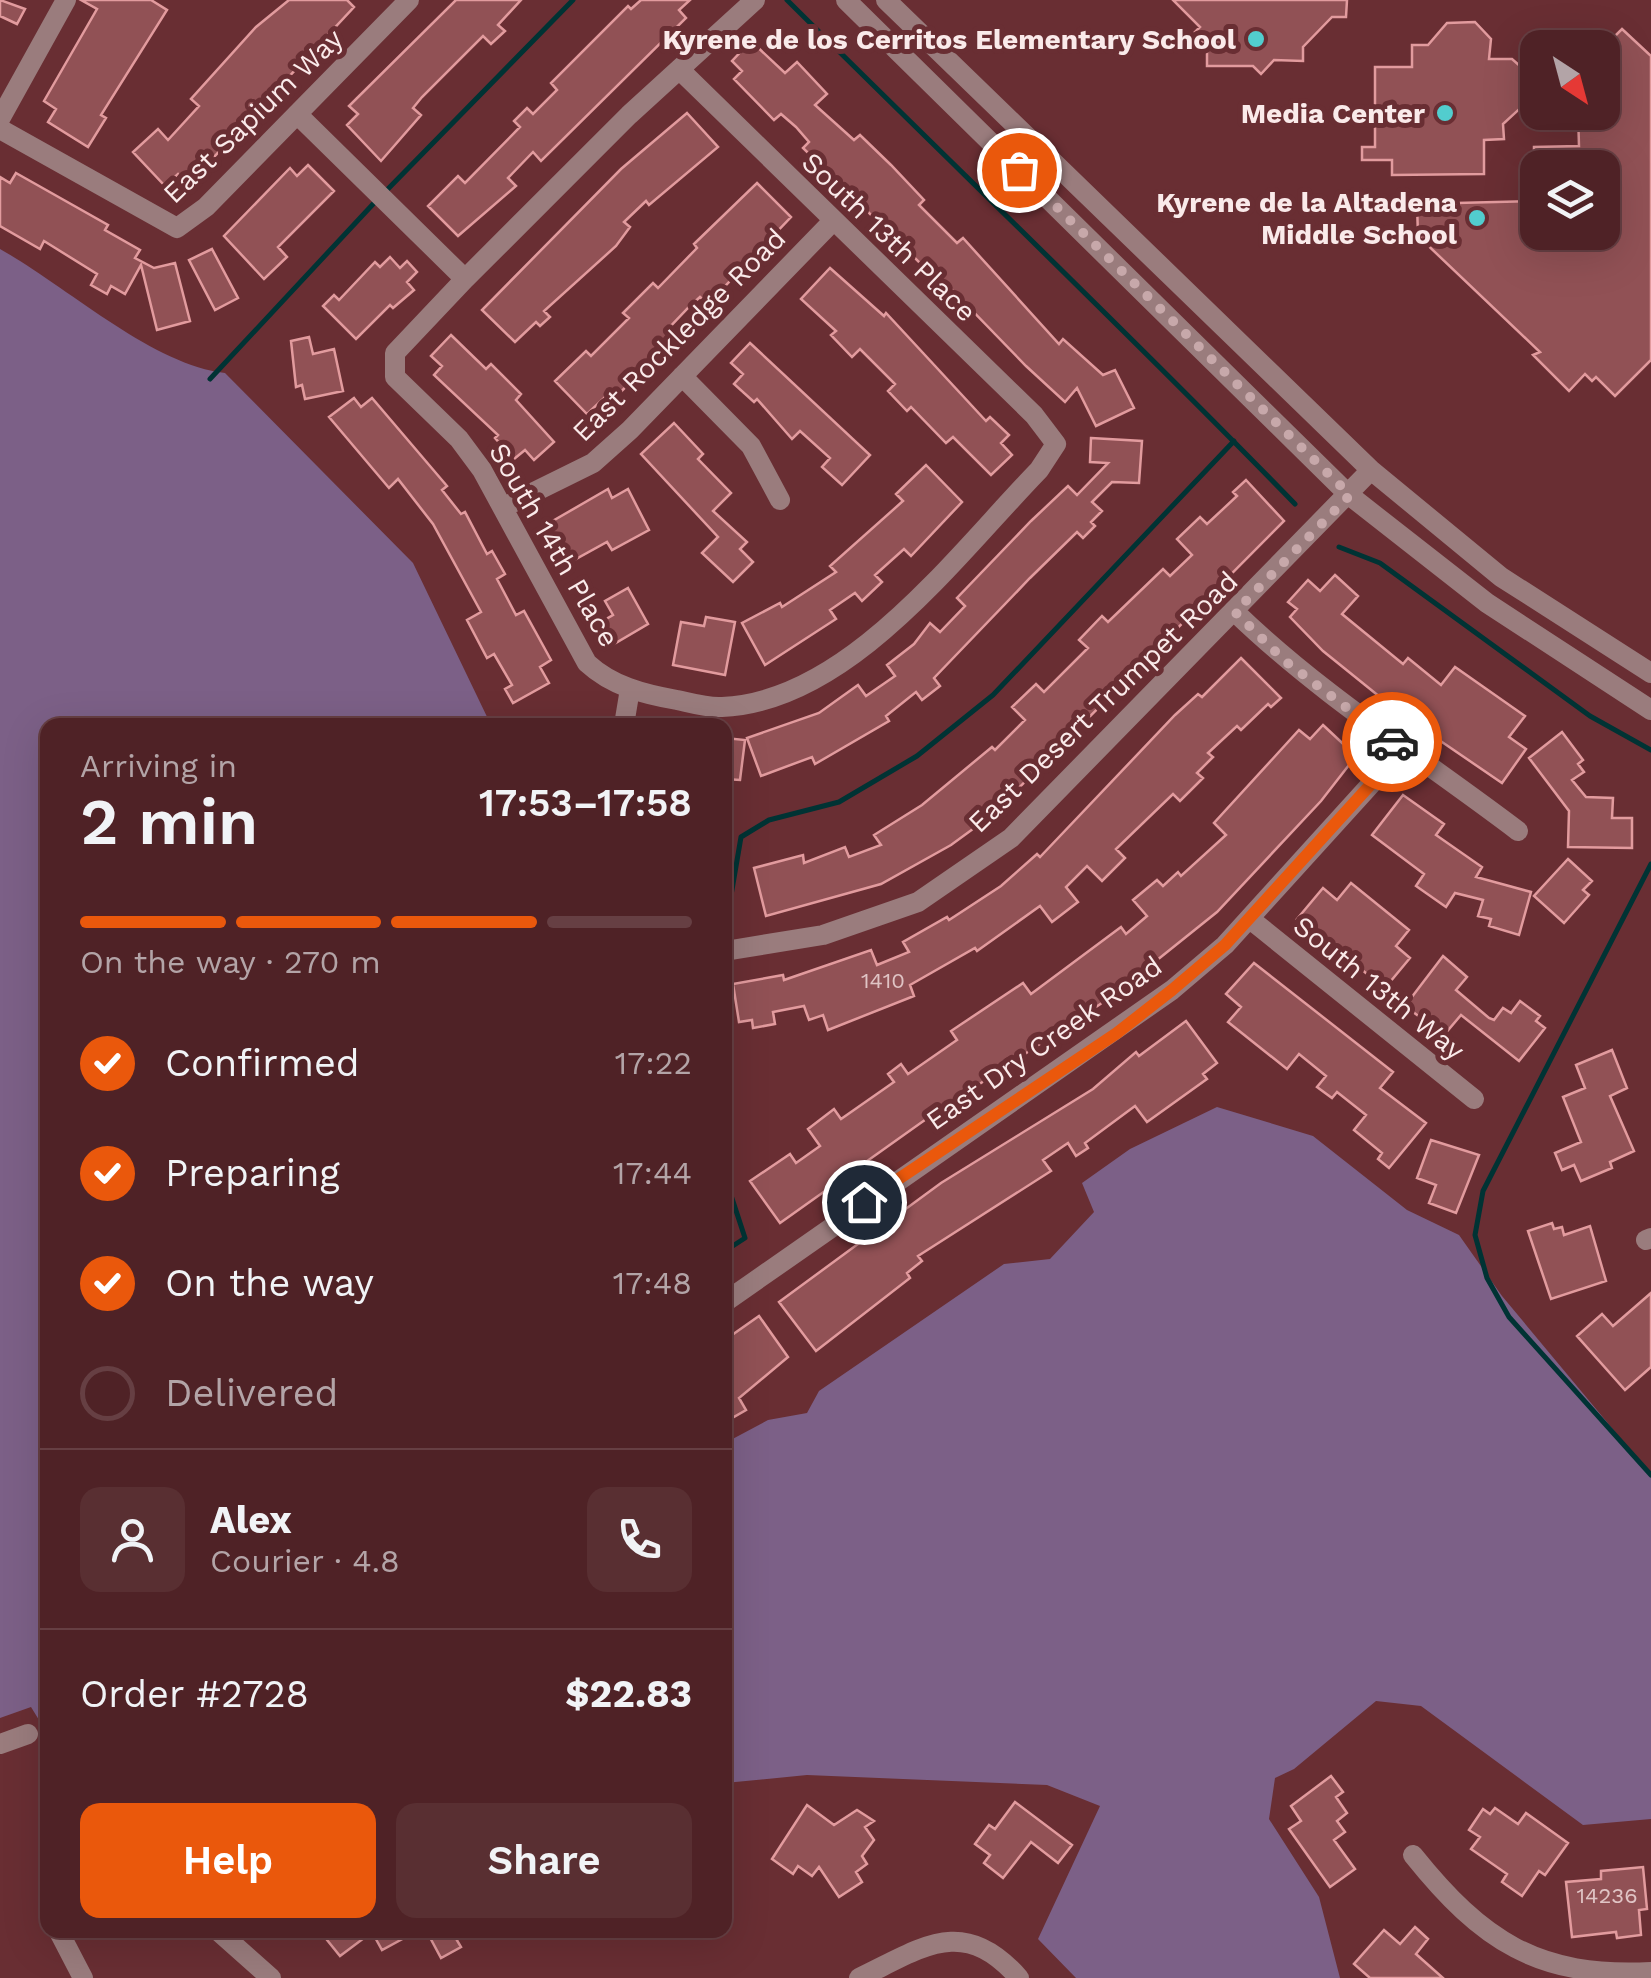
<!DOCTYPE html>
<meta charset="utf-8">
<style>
body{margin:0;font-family:"Work Sans",sans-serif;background:#592f32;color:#f1f3f6;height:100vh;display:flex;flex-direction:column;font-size:38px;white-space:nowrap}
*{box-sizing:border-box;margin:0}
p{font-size:32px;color:#b3a4a7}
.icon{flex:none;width:55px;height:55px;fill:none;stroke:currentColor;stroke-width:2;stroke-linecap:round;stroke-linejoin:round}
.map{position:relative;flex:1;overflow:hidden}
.panel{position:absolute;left:40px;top:718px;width:692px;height:1220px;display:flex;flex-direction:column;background:#4f2226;border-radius:20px;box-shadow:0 10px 40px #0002,0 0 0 2px #663f43}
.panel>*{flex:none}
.needle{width:65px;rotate:144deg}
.fabs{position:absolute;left:1520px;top:30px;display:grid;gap:20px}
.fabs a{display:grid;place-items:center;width:100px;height:100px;border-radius:20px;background:#4f2226;box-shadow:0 10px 40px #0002,0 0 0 2px #663f43;font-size:50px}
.pin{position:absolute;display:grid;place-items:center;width:85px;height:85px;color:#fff;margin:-42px;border:5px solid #fff;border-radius:50%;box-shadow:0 2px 10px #0007}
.courier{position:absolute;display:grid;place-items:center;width:100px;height:100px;margin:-50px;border:8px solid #ea580c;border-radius:50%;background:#fff;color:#222;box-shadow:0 2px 12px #0007}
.summary em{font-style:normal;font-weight:600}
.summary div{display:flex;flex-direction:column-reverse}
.summary{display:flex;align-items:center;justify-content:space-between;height:170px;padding:0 40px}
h1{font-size:65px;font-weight:600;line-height:75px}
.bar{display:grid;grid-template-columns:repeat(4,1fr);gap:15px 10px;align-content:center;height:120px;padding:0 40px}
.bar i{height:12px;border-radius:8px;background:#663f43}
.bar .on{background:#ea580c}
.bar p{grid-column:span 4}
.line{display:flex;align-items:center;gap:25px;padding:0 40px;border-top:2px solid #663f43}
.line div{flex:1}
.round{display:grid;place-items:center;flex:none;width:105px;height:105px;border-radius:20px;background:#592f32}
ol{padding:0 40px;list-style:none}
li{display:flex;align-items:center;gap:30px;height:110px}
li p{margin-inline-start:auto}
li .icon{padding:10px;border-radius:50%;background:#ea580c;color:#fff;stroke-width:4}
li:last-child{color:#b3a4a7}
li i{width:55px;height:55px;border:5px solid #663f43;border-radius:50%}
.action{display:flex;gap:20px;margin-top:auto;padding:20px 40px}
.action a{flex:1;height:115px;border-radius:20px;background:#ea580c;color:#fff;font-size:40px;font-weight:600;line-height:115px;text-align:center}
.action a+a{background:#592f32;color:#f1f3f6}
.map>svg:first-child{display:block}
.green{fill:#7c6087}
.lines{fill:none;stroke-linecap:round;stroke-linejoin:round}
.stream{stroke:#003334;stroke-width:5}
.building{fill:#915155;stroke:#e29b9e;stroke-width:2.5}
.minor{stroke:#9a7c7d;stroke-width:20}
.done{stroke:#c7a8aa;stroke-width:10;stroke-dasharray:0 18}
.route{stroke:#ea580c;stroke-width:12}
.poi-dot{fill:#52cdce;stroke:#692e33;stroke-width:4}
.labels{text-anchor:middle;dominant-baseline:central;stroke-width:10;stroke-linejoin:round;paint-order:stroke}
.number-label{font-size:22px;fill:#e0c4c5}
.poi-label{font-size:28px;font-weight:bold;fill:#faeaea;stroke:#692e33;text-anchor:end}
.street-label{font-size:28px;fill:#faeaea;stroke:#692e33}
</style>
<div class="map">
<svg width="1651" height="1978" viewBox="0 0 1651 1978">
<rect width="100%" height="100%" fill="#692e33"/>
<path class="green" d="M0 249C65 285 152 365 225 373L413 563 490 723 502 716 509 725H48L47 1733 31 1707 0 1718Z
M1217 1107 1313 1136 1407 1210 1459 1235 1502 1296 1651 1475V1819L1583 1825 1421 1706 1376 1701 1294 1769 1275 1778 1269 1819 1319 1897 1340 1978H1076L1038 1939 1100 1806 1047 1785 807 1775 725 1783V1443L768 1420 807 1413 819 1391 1004 1264 1050 1259 1094 1212 1082 1183 1130 1149Z"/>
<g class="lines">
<path class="stream" d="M787 0C956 168 1129 333 1295 504
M383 194 573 0
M210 379 375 202
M1339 547 1380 563 1590 716 1651 750
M1651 864 1483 1191 1475 1235 1487 1278 1509 1317 1651 1475
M727 919 741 837 769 820 839 802 917 756 993 695 1234 441
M725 1177 745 1238 725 1251"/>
</g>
<path class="building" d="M0 0 25 9 17 24 0 16Z
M81 0H151L167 10 101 115 106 118 88 147 48 122 56 109 44 101 97 9Z
M289 0H347L354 7 199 173 187 184 178 174 165 186 133 152 158 129 168 140 199 106 191 99 256 27Z
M456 0H521L498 25 505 31 491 44 483 36 422 97 413 108 421 115 381 161 347 125 358 114 349 106Z
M641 0H690L679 10 686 18 541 161 533 152 508 178 516 186 458 236 428 206 458 176 465 183 520 127 514 121 527 108 533 114 557 90 551 83 628 6 631 9Z
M1173 0H1347L1346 17H1332L1303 47V61L1274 60 1261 74 1253 66H1207V45L1194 33 1200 27Z
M1475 22 1491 39 1489 59H1512L1528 73 1527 102 1503 124 1504 139 1484 140V174L1392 175V160H1362V147H1375V67H1412V45H1428L1447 23Z
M1622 29 1651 56V360L1615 396 1596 377 1592 381 1585 374 1569 391 1533 355 1540 352 1418 236 1417 204 1538 201V232H1602V168H1534V147L1579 146 1578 112H1602V41L1611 40Z
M751 41 785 73 797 62 827 94 815 105 854 140 860 135 891 165 924 200 919 205 957 243 963 238 1059 344 1063 339 1103 375 1115 370 1134 408 1096 426 1077 388 1065 402 1026 366 927 264 924 267 803 148 809 142 796 127 781 114 774 120 734 79 742 71 732 61Z
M687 113 718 147 649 205 646 201 624 222 630 227 616 246 544 311 550 317 540 326 536 322 515 342 482 310 621 169Z
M308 165 334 191 278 247 287 257 264 279 224 236 290 168 297 176Z
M16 173 108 225 105 230 140 250 135 258 154 268 175 263 190 321 157 330 141 265 125 294 111 286 107 294 91 285 97 274 44 241 40 249 0 226V177L10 183Z
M757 183 791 217 708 304 700 297 688 308 668 329 676 336 609 404 604 398 587 414 555 381 586 351 591 356 629 318 623 313 653 283 658 288 697 248 694 244Z
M212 249 238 298 215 310 189 260Z
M390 257 400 268 407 261 417 272 407 282 414 290 393 308 390 305 356 339 323 306 334 295 339 300 375 262 380 267Z
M830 268 884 316 886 313 986 421 990 417 1009 435 1001 443 1012 455 991 475 953 437 946 443 911 407 907 411 888 391 895 384 860 349 852 357 831 335 836 331 801 299Z
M451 335 486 369 491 364 521 394 516 400 554 442 534 460 525 450 514 459 495 438 498 435 434 375 442 366 431 356Z
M309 337 313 354 334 349 343 391 305 399 302 385 296 387 291 341Z
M750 343 870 455 842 485 822 467 830 458 800 431 792 439 757 399 754 402 734 384 743 374 731 363Z
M354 398 361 407 372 398 447 486 442 490 461 514 465 512 487 554 492 551 505 574 497 579 516 615 524 611 551 660 540 667 549 683 513 703 505 689 512 685 494 654 487 658 467 620 481 612 433 524 398 479 389 488 329 417Z
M674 423 703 454 698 459 731 493 713 511 747 542 740 549 753 562 733 582 702 553 718 537 641 454Z
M1091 438 1142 441 1139 483 1112 482 1092 502 1102 511 1091 522 1095 526 1083 538 1077 532 1030 578 934 678 940 686 922 700 916 692 886 716 889 721 815 764 812 757 761 776 747 738 819 713 858 685 866 696 895 676 887 665 914 644 930 623 940 632 965 606 957 598 1031 521 1068 486 1077 495 1108 463 1090 462Z
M926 465 962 502 911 556 904 549 875 575 882 582 862 601 855 593 830 610 836 619 765 665 742 623 780 603 782 607 836 572 830 566 903 501 896 494Z
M1246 480 1284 521 992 815 951 845 881 884 766 916 754 868 803 855 804 863 845 847 849 857 881 845 874 835 922 805 992 747 995 750 1025 720 1012 707 1036 684 1044 692 1088 648 1079 640 1102 616 1108 622 1163 569 1170 576 1192 555 1177 539 1200 517 1207 524 1237 496 1233 492Z
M608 489 612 498 628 489 649 530 612 550 607 542 565 565 544 526Z
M1335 575 1358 596 1342 614 1403 664 1408 658 1441 685 1455 667 1525 716 1509 737 1526 749 1502 783 1401 714 1323 651 1290 617 1297 609 1288 602 1308 580 1320 591Z
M628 588 648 624 614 644 601 622 613 615 605 601Z
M706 617 735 622 725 675 673 665 681 622 704 626Z
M1241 658 1281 698 1271 707 1268 704 1241 730 1237 726 1208 753 1213 757 1197 773 1203 778 1180 801 1173 794 1116 849 1125 858 1102 881 1087 866 1066 887 1078 902 1052 922 1040 906 977 951 975 948 910 985 914 996 828 1030 823 1015 809 1020 804 1006 773 1012 775 1024 753 1028 752 1020 739 1022 733 984 783 975 784 980 871 950 877 965 909 952 903 942 947 917 949 920 1001 886 1037 854 1040 857 1175 715 1198 694 1202 697Z
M1323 725 1356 756 1321 801 1217 912 1111 997 922 1122 780 1223 750 1181 790 1154 796 1163 820 1146 808 1129 834 1109 841 1119 894 1082 888 1074 901 1064 908 1074 957 1040 951 1031 1023 983 1031 994 1121 927 1126 934 1147 916 1133 900 1157 880 1163 886 1178 872 1181 876 1226 835 1214 823 1299 730 1310 739Z
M1562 732 1583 760 1578 764 1584 772 1572 780 1586 797 1613 798 1612 818H1632V848L1568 847 1569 811 1529 758Z
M725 738 745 740 740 780 725 779Z
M1403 795 1444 824 1436 835 1482 867 1476 877 1531 892 1519 935 1489 926 1491 919 1478 916 1483 900 1455 893 1446 907 1416 886 1424 874 1372 835Z
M1568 859 1592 881 1583 890 1589 895 1564 923 1534 896Z
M1351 883 1409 930 1396 946 1410 958 1385 988 1297 919 1323 888 1337 900Z
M1443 956 1467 977 1456 990 1489 1018 1494 1020 1503 1008 1511 1013 1520 1001 1540 1016 1536 1021 1545 1028 1519 1061 1461 1015 1444 1035 1405 1006Z
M1254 963 1393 1072 1380 1088 1426 1123 1389 1168 1378 1159 1382 1153 1354 1130 1366 1115 1337 1092 1332 1098 1317 1087 1326 1076 1299 1054 1287 1069 1228 1022 1241 1007 1226 994Z
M1186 1021 1217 1063 1203 1074 1207 1079 1147 1122 1135 1106 1085 1143 1088 1148 1076 1156 1068 1143 1043 1160 1051 1171 918 1256 922 1261 907 1273 910 1278 816 1351 779 1302 941 1183 1093 1089 1136 1052 1139 1056Z
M1612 1050 1627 1088 1610 1096 1634 1151 1610 1162 1612 1168 1581 1181 1574 1165 1562 1170 1555 1153 1581 1142 1563 1097 1585 1088 1576 1065Z
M1431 1140 1479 1155 1456 1213 1429 1203 1436 1185 1417 1178Z
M1552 1223 1554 1229 1562 1227 1564 1235 1590 1226 1606 1281 1551 1299 1528 1231Z
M1651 1293V1367L1625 1390 1577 1336 1602 1314 1613 1326Z
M759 1316 788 1357 739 1398 746 1410 725 1422V1340Z
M1331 1776 1343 1792 1336 1797 1347 1813 1337 1821 1345 1832 1334 1840 1355 1869 1330 1887 1289 1829 1301 1821 1291 1806Z
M1015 1802 1072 1845 1058 1863 1031 1842 1003 1878 984 1863 990 1855 975 1844 989 1825 995 1829Z
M807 1805 834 1825 857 1810 874 1821 865 1827 874 1840 862 1856 867 1864 856 1872 862 1882 839 1897 819 1867 812 1876 798 1866 793 1874 772 1859Z
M1495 1808 1518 1824 1526 1813 1568 1843 1545 1875 1539 1871 1522 1896 1502 1882 1507 1874 1471 1849 1480 1837 1469 1830 1483 1809 1490 1814Z
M1643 1867 1647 1909 1639 1910 1641 1935 1617 1938 1616 1932 1572 1937 1566 1882 1601 1879V1871Z
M1415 1927 1428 1939 1416 1954 1443 1978H1370L1354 1964 1384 1930 1400 1944Z
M319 1930H419L382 1950 372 1932 340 1956Z
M426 1930H451L461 1947 441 1958Z"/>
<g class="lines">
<path class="minor" d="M846 0 1349 495 1487 603 1651 710
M886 0 1371 470 1501 577 1651 673
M297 114 465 279 395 353V377L459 439 482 470 587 663C612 686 643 694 677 700 691 703 707 708 722 707 849 702 957 554 1039 470L1056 444 1034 415 681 71
M0 119 66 0
M0 129 177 228 206 207 409 0
M465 279 629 115 755 0
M682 376 751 446 780 500
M504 507 593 463 630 430 833 221
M1235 612C1322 696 1422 758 1518 831
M624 725 630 689
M1250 919 1474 1099
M725 951 823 935 918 902 1011 838 1371 470
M1646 1240 1651 1238
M725 1302 1172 990 1225 945 1402 750
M0 1744 28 1734
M1413 1855C1482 1941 1538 1978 1651 1972
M58 1930 83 1978
M217 1930 271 1978
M859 1978C922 1948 963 1914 1019 1978"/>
</g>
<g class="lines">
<path class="done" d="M1019 170 1350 495 1235 612 1285 661 1392 742"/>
<path class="route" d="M864 1202 1117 1033 1172 990 1225 945 1402 750 1392 742"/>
</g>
<g class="poi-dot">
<circle cx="1256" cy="39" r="10"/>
<circle cx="1445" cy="113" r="10"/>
<circle cx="1477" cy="218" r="10"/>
</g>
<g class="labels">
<g class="number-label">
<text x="883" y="980">1410</text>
<text x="1607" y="1895">14236</text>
</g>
<g class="poi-label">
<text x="1236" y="39">Kyrene de los Cerritos Elementary School</text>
<text x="1425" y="113">Media Center</text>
<text x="1457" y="202">Kyrene de la Altadena<tspan x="1457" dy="32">Middle School</tspan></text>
</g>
<g class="street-label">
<text transform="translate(253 116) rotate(-44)">East Sapium Way</text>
<text transform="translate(889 237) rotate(44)">South 13th Place</text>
<text transform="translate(679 335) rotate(-45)">East Rockledge Road</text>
<text transform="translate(554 545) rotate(60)">South 14th Place</text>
<text transform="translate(1103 702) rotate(-44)">East Desert Trumpet Road</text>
<text transform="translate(1379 988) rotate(39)">South 13th Way</text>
<text transform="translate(1044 1043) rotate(-35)">East Dry Creek Road</text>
</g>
</g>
</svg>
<div class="fabs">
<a><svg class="needle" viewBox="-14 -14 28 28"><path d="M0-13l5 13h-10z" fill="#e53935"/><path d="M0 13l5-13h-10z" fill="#b3a4a7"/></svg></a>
<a><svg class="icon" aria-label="layers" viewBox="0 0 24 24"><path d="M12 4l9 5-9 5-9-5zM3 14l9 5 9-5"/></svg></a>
</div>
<div class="pin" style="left:1019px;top:170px;background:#ea580c"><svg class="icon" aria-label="bag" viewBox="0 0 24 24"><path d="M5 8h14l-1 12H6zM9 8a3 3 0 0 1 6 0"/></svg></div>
<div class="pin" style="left:864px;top:1202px;background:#1f2937"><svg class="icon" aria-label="home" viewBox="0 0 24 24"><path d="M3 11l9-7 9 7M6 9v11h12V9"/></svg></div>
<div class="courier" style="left:1392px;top:742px"><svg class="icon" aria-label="car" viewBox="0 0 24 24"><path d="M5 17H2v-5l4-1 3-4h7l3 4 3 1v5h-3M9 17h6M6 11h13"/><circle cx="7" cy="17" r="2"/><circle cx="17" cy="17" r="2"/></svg></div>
<section class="panel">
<div class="summary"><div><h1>2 min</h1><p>Arriving in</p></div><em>17:53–17:58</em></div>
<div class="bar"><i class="on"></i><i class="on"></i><i class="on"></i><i></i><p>On the way · 270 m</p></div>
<ol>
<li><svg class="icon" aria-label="check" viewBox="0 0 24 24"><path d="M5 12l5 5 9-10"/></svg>Confirmed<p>17:22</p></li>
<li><svg class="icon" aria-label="check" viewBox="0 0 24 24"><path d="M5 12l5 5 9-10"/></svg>Preparing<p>17:44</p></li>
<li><svg class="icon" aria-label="check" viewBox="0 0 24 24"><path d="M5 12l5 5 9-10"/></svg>On the way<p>17:48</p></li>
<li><i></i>Delivered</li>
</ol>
<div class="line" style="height:180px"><a class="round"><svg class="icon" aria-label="person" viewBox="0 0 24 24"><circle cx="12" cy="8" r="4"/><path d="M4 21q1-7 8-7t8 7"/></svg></a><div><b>Alex</b><p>Courier · 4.8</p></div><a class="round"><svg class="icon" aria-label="phone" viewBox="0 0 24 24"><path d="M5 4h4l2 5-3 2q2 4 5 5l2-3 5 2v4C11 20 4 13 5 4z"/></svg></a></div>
<div class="line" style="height:130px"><div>Order #2728</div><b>$22.83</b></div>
<div class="action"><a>Help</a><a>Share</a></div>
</section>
</div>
